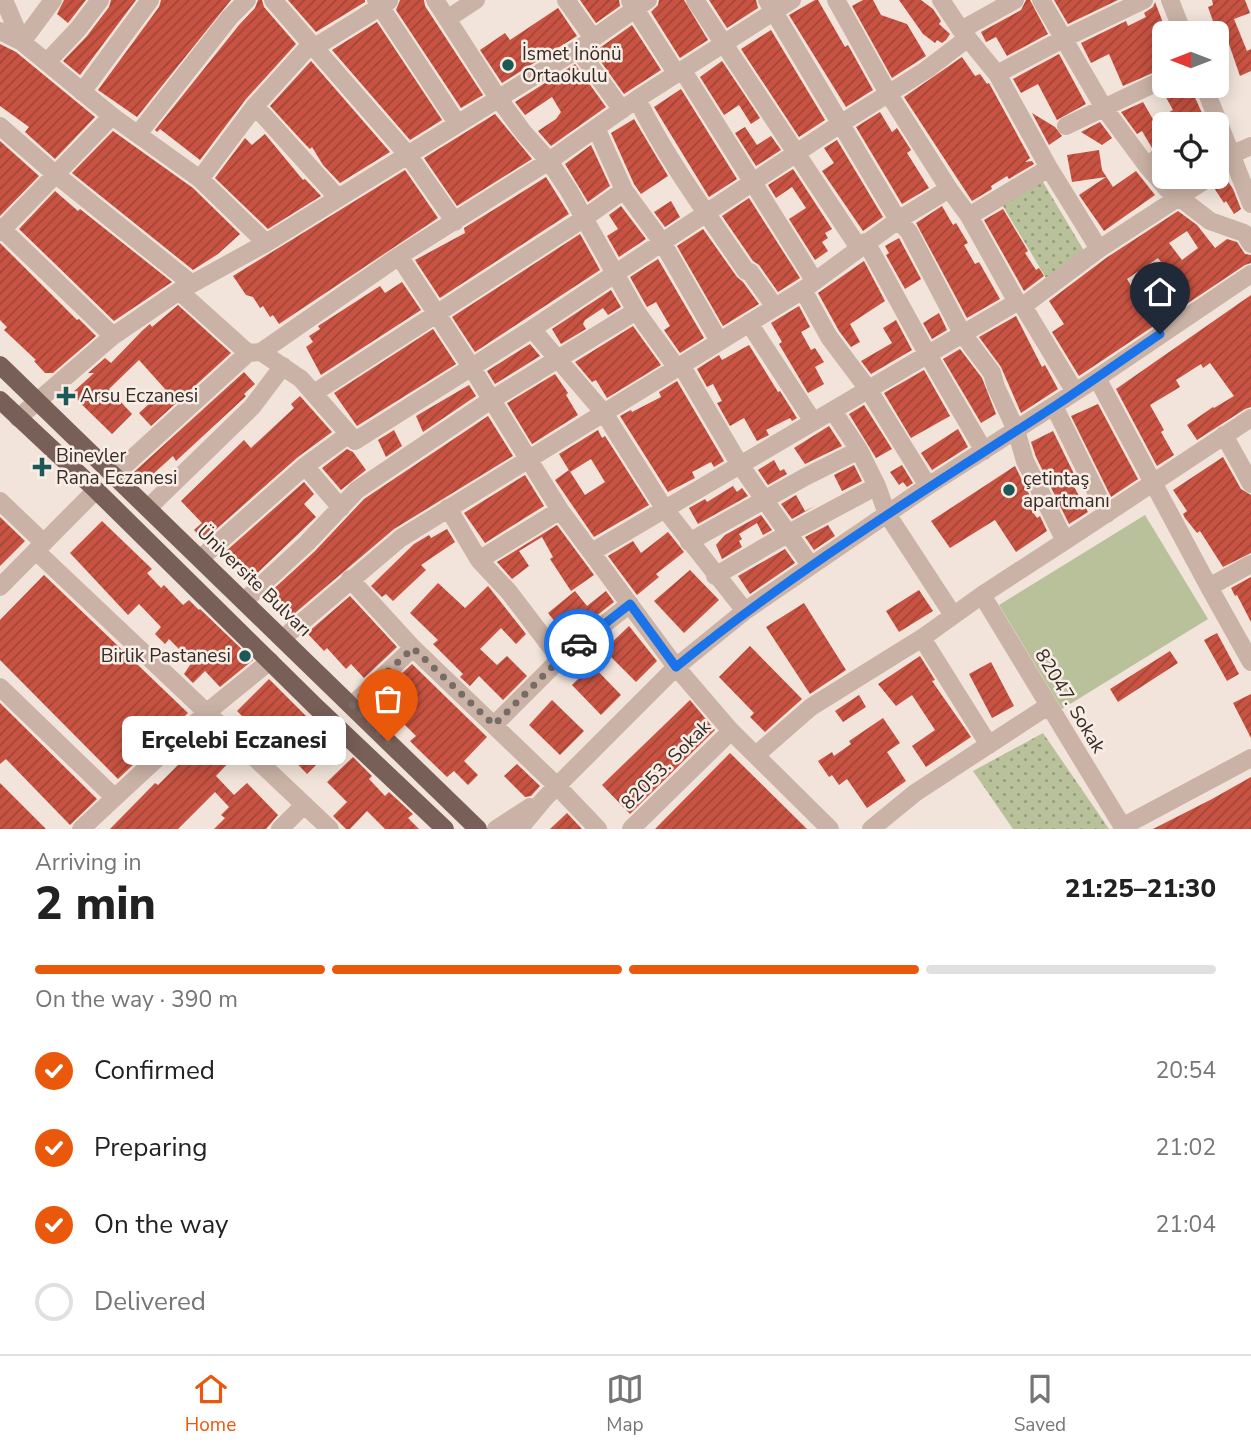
<!DOCTYPE html>
<meta charset="utf-8">
<style>
body{margin:0;font-family:"Nunito Sans",sans-serif;background:#f2f2f2;color:#222;height:100vh;display:flex;flex-direction:column;font-size:26px;white-space:nowrap}
*{box-sizing:border-box;margin:0}
p{font-size:23px;color:#767676}
.icon{flex:none;width:38px;height:38px;fill:none;stroke:currentColor;stroke-width:2;stroke-linecap:round;stroke-linejoin:round}
.map{position:relative;height:829px;overflow:hidden}
.sheet{display:flex;flex-direction:column;background:#fff;flex:1}
.sheet>*{flex:none}
.needle{width:46px;rotate:270deg}
.tools{position:absolute;left:1152px;top:21px;display:grid;gap:14px}
.tools a{display:grid;place-items:center;width:77px;height:77px;border-radius:10px;background:#fff;box-shadow:0 4px 18px #0003;font-size:35px}
.pin{position:absolute;display:grid;place-items:center;width:60px;height:60px;color:#fff;margin:-72px -30px;border-radius:50% 50% 50% 0;rotate:-45deg;box-shadow:0 0 7px #0007}
.pin .icon{rotate:45deg}
.courier{position:absolute;display:grid;place-items:center;width:70px;height:70px;margin:-35px;border:5px solid #1a73e8;border-radius:50%;background:#fff;color:#222;box-shadow:0 2px 9px #0007}
.bubble{position:absolute;height:49px;border-radius:10px;background:#fff;box-shadow:0 4px 18px #0003;font-size:23px;font-weight:800;line-height:49px;text-align:center}
.summary em{font-style:normal;font-weight:800}
.summary div{display:flex;flex-direction:column-reverse}
.summary{display:flex;align-items:center;justify-content:space-between;height:119px;padding:0 35px}
h1{font-size:46px;font-weight:800;line-height:52px}
.bar{display:grid;grid-template-columns:repeat(4,1fr);gap:10px 7px;align-content:center;height:84px;padding:0 35px}
.bar i{height:9px;border-radius:5px;background:#e0e0e0}
.bar .on{background:#ea580c}
.bar p{grid-column:span 4}
ol{padding:0 35px;list-style:none}
li{display:flex;align-items:center;gap:21px;height:77px}
li p{margin-inline-start:auto}
li .icon{padding:7px;border-radius:50%;background:#ea580c;color:#fff;stroke-width:4}
li:last-child{color:#767676}
li i{width:38px;height:38px;border:4px solid #e0e0e0;border-radius:50%}
.tabs{display:flex;justify-content:space-around;align-items:center;height:98px;border-top:2px solid #e0e0e0;background:#fff;font-size:19px;color:#767676}
.tabs a{display:grid;justify-items:center;gap:4px}
.tabs .on{color:#ea580c}
.map>svg:first-child{display:block}
.grass{fill:url(#grass-dots)}
.pitch{fill:#b8c19a}
.building{fill:url(#building-hatch);fill-rule:evenodd}
.lines{fill:none;stroke-linecap:round;stroke-linejoin:round}
.minor{stroke:#cab2a6;stroke-width:18}
.major{stroke:#785f58;stroke-width:18}
.done{stroke:#786b66;stroke-width:7;stroke-dasharray:0 12.6}
.route{stroke:#1a73e8;stroke-width:9}
.poi-dot{fill:#1c5855;stroke:#f9eee6;stroke-width:2.5}
.labels{text-anchor:middle;dominant-baseline:central;stroke-width:5;stroke-linejoin:round;paint-order:stroke}
.poi-label{font-size:19px;fill:#362a27;stroke:#f9eee6;text-anchor:start}
.street-label{font-size:19px;fill:#362a27;stroke:#f9eee6}
</style>
<div class="map">
<svg width="1251" height="829" viewBox="0 0 1251 829">
<defs>
<pattern id="grass-dots" width="8" height="8" patternUnits="userSpaceOnUse" patternTransform="scale(1.75)"><rect width="8" height="8" fill="#b8c19a"/><path d="M2 2h.1M6 6h.1" fill="none" stroke="#969d7e" stroke-width="1.8" stroke-linecap="round"/></pattern>
<pattern id="building-hatch" width="6" height="6" patternUnits="userSpaceOnUse" patternTransform="scale(1.75)"><rect width="6" height="6" fill="#c85342"/><path d="M-1 1l2-2M0 6l6-6M5 7l2-2" fill="none" stroke="#a34537"/></pattern>
</defs>
<rect width="100%" height="100%" fill="#f2e4da"/>
<path class="grass" d="M1040 177 1086 254 1046 278 1000 201Z
M1043 733 1109 829H1013L973 771Z"/>
<path class="pitch" d="M1145 515 1208 619 1062 709 999 605Z"/>
<path class="building" d="M64 0H86L68 23 57 14Z
M111 0H136L80 75 63 61 87 36 109 7Z
M161 0H231L137 117 98 90 159 7Z
M258 0H262L264 7 296 44 246 99 200 160 160 129 157 132 155 130 239 25 255 8Z
M288 0H365V2L316 32Z
M400 0H424L425 6 483 95 461 108 396 10Z
M580 0H619L620 6 596 23Z
M659 0H684L708 40 680 58 651 12 658 5Z
M709 0H756L758 8 727 28Z
M815 0H818L845 47 848 45 873 90 846 107 789 15Z
M863 0H873L881 15 907 24 926 56 892 78 852 6Z
M899 0H921L933 9 941 21 939 24 950 34 946 40 942 43 937 40 935 43 923 34Z
M1026 0H1030L1048 34 1007 56 996 37 986 42 981 32 1021 10Z
M1054 0H1118L1068 24Z
M1212 0H1245L1250 13 1234 19 1247 51 1251 49V71L1240 76 1222 24 1215 27 1208 7 1213 5Z
M1155 2 1167 33H1164V68L1123 86 1109 54 1091 63 1081 43 1126 21 1128 26 1146 17 1144 13 1153 7Z
M558 8 577 36 502 83 480 50 505 33 510 40Z
M377 22 442 120 410 140 332 50Z
M632 25 661 70 624 94 594 52Z
M771 30 825 120 799 137 741 49Z
M0 44 16 52 95 117 55 159 25 132 29 127 0 106Z
M1059 54 1086 104 1057 120 1038 84 1021 93 1013 79Z
M962 57 975 76 980 74 987 84 989 83 1030 158 1025 162 1032 161 1034 164 1009 179 1007 176 991 186 992 189 972 201 904 97Z
M311 61 390 152 340 183 323 165 312 147 310 149 303 142 270 106Z
M722 61 760 118 751 124 739 105 724 115 700 77Z
M575 64 606 107 551 146 538 131 556 119 561 112 552 97 525 115 515 102Z
M1173 86H1190L1205 120 1198 124H1164V142L1152 148 1142 131 1137 134 1121 112 1143 102 1154 121 1173 110 1163 92Z
M681 89 737 179 709 197 654 107Z
M880 112 892 132 897 128 911 150 907 153 929 188 902 204 856 127Z
M1032 113 1055 127 1062 136 1049 145Z
M495 114 532 159 457 206 424 158Z
M634 119 668 176 641 194 634 184 611 133Z
M1100 122 1112 138 1102 145 1081 132Z
M745 127 757 145 771 136 781 150 756 166 735 133Z
M113 131 193 188 240 234 218 254 193 270 72 173Z
M265 134 303 180 305 179 321 196 268 229 215 178 245 138 252 145Z
M837 140 883 217 863 231 822 171 834 163 824 148Z
M0 141 39 176 0 216Z
M591 145 610 186 588 202 565 164Z
M1099 150 1102 170 1113 187 1136 171 1155 195 1104 231 1079 195 1106 177 1072 182 1067 155Z
M793 169 832 229 825 233 828 238 822 242 828 251 815 260 789 219 806 208 792 187 776 198 768 185Z
M405 170 438 218 279 324 273 315 270 317 263 306 260 308 253 297 246 295 233 276Z
M546 177 569 214 440 298 415 260 465 233 464 228Z
M1221 177H1225L1233 189 1241 209 1234 214 1226 201 1224 203 1214 188 1220 183Z
M55 191 78 211 80 209 172 282 114 321 19 229Z
M749 198 800 278 778 292 759 265 753 261 722 216Z
M671 201 680 217 665 227 654 212Z
M621 206 646 239 619 257 607 236 618 229 609 215Z
M942 206 953 225 956 223 968 243 964 245 975 264 979 262 1000 299 967 318 916 223Z
M1003 209 1028 251 1025 253 1036 270 1039 268 1044 276 1024 291 984 220Z
M1178 211 1197 225 1215 248 1227 239 1237 242 1245 254 1251 255V263L1245 265 1079 376 1052 332 1064 324 1049 301 1106 258ZM1187 231 1198 248 1182 260 1169 243ZM1158 258 1170 274 1138 297 1127 279Z
M703 229 737 277 743 282 759 304 723 326 677 246Z
M580 234 600 270 475 352 452 317Z
M899 238 921 279 905 289 886 255 889 253 885 246Z
M0 243 77 320 79 319 96 336 53 373H45L34 361 36 360 4 330 7 327 0 320Z
M658 259 704 338 680 353 664 330 670 326 656 302 647 307 630 277Z
M864 261 885 301 850 324 860 342 851 347 839 331 818 293Z
M402 282 421 310 321 375 306 347 313 342 309 336 320 329 318 326 380 286 385 293Z
M611 290 621 307 608 315 603 308 585 320 583 324 586 329 561 344 552 329Z
M1251 295V407L1245 409 1197 440 1187 425 1213 407 1214 408 1234 396 1210 363 1203 368 1201 364 1176 380 1180 387 1150 405 1164 430 1161 432 1174 455 1157 466 1116 389Z
M178 305 231 353 151 426 139 413 165 389 139 360 109 389 132 414 112 434 71 394 94 373H88L105 358 111 363 143 330 150 324 152 327Z
M799 306 810 327 801 332 811 350 815 348 824 362 815 367 824 384 808 393 779 344 782 342 771 323Z
M939 313 947 330 932 339 923 323Z
M1016 316 1042 367 1045 365 1058 389 1021 413 1001 367 979 337Z
M896 320 912 350 871 374 861 361 892 343 883 328Z
M633 326 661 365 607 398 596 380 592 382 575 362Z
M433 329 456 364 357 426 334 393Z
M530 344 540 356 495 384 487 371Z
M749 345 778 392 780 391 797 418 792 421 790 418 766 430 769 435 757 441 744 418 730 426 717 403 722 401 713 384 707 387 697 369 719 355 722 360Z
M960 349 982 378 996 414 981 423 943 359Z
M924 370 950 416 911 438 884 393Z
M244 372 255 384 244 394 246 396 243 399 176 461 173 456 143 483 134 472Z
M555 374 568 393 566 395 578 415 532 444 507 403Z
M677 381 724 461 714 467 711 462 692 472 695 478 668 492 620 416 631 410 632 412 661 397 659 392Z
M469 385 476 396 423 432 416 416Z
M300 396 332 432 298 457 204 540 194 530 202 523 181 501 244 440 251 448 294 408 291 404Z
M1098 404 1138 479 1111 497 1071 416Z
M864 405 892 449 876 458 849 414Z
M488 416 513 456 394 529 288 619 278 609 280 607 268 594 315 551 364 499Z
M829 426 842 446 805 464 794 448Z
M958 429 968 447 932 470 921 453Z
M394 430 402 446 386 457 378 440Z
M598 430 602 438 605 436 649 505 594 537 555 480 569 470 585 495 605 482 591 459 570 472 559 454Z
M1053 431 1077 480 1072 483 1088 512 1069 524 1036 457 1031 442Z
M347 449 353 452 366 470 341 490 322 468Z
M1223 457 1241 489 1251 495V553L1223 567 1200 531 1197 533 1185 518 1183 514 1187 511 1173 490Z
M774 460 780 471 784 469 787 474 768 485 758 470Z
M854 465 862 481 842 491 834 475Z
M902 465 913 483 907 487 903 482 899 485 890 472Z
M1015 466 1031 498 1025 501 1037 518 1040 516 1047 531 1016 552 995 520 950 548 931 521Z
M525 475 544 506 485 543 464 513Z
M304 482 314 494 304 504 316 517 251 579 225 552Z
M733 486 737 492 742 488 748 496 698 524 689 508 705 499 707 502Z
M796 495 805 511 815 506 792 519 781 504Z
M761 515 772 530 763 535 757 523 739 534 742 539 739 541 742 547 722 559 716 545 725 535Z
M0 517 25 541 0 566Z
M102 521 152 569 147 573 161 588 164 585 183 605 189 600 199 610 200 609 253 660 220 687 205 671 193 683 184 674 192 662 169 639 165 644 155 634 161 627 139 604 128 615 70 553Z
M557 525 594 575 571 591 550 559 553 557 542 537 519 551 529 566 512 579 497 562Z
M828 525 835 536 814 550 805 537Z
M447 529 455 542 421 565 426 570 393 601 386 594 382 597 371 586 414 544 429 535 431 538Z
M668 532 684 552 656 574 659 577 637 595 608 556 633 541 641 553Z
M785 549 795 563 750 594 738 576Z
M690 570 719 600 684 633 654 601Z
M44 575 188 713 118 779 0 660V620Z
M1251 577V622L1237 595 1235 596 1231 588Z
M438 583 465 608 488 586 526 634 516 644 501 628 480 649 497 665 507 656 527 676 503 700 479 676 470 686 460 677 463 674 433 644 438 640 410 613Z
M919 590 933 611 899 632 886 611Z
M575 591 587 606 606 591 614 602 568 638 548 613Z
M350 596 397 647 364 678 351 664 346 669 327 648 324 651 307 633Z
M804 603 846 670 810 694 766 627Z
M629 626 657 661 636 682 604 650Z
M1217 633 1239 674 1227 681 1204 640Z
M750 646 802 699 765 732 750 717 754 713 719 677Z
M1170 651 1178 663 1118 702 1110 689Z
M920 656 935 680 932 681 971 737 926 767 912 746 935 730 912 695 896 706 878 684Z
M991 662 1014 706 992 718 969 674Z
M412 664 487 737 464 761 478 775 468 785 454 771 447 777 421 752 410 741 416 736 377 697Z
M592 665 621 695 601 715 572 685Z
M269 679 308 718 310 717 338 743 307 774 261 726 256 730 237 711Z
M1251 694V738L1233 703Z
M859 695 866 707 843 722 835 711Z
M552 700 584 731 560 755 529 725Z
M690 700 715 730 630 814 602 785Z
M0 703 97 799 70 825 6 759 0 764Z
M883 718 900 743 887 752 906 781 867 808 847 779 839 785 832 775 829 777 818 761 832 752 834 756 851 744 849 741Z
M211 732 235 756 216 776 234 795 247 783 278 815 266 829H214L225 818 221 815 229 807 215 792 178 829H110L155 783 158 785Z
M730 753 807 829H655Z
M353 757 372 776 369 779 385 796 389 792 413 814 408 818 419 829H385L367 811 350 829H346L333 816 347 802 327 782Z
M517 764 540 786 531 796 525 797 504 776Z
M1251 777V829H1153L1212 799Z
M0 783 46 829H0Z
M567 813 582 829H550Z"/>
<g class="lines">
<path class="minor" d="M4 0 22 42 53 0
M273 0 408 155 455 222
M376 0 457 123
M435 0 498 98 524 133 549 161 569 191 636 311 677 368
M566 0 593 38
M695 0 859 248
M767 0 898 220 909 232 962 333 992 373 996 387 1016 430 1025 461 1065 541 1251 418
M836 0 888 93 949 189 969 216 1017 302 1023 306 1075 392
M941 0 961 30 997 74 1049 168 1099 249
M1041 0 1104 108 1147 166 1176 199 1184 201 1210 221 1244 233 1251 244
M1170 0 1183 33
M630 1 673 68 683 71 814 280
M447 19 476 0
M961 30 1015 0
M0 31 22 42 112 116 200 179 266 243
M315 47 389 1
M578 49 622 110
M47 62 78 29 100 0
M997 74 1063 39 1144 0
M1204 86 1251 204
M82 92 150 0
M637 99C667 160 708 215 746 271L750 272 775 307
M255 106 338 198
M0 126 55 174 192 284
M1066 126 1164 79
M596 128 624 190 662 242 719 341
M138 134 230 17 247 0
M1231 155 1251 146
M1147 166 1164 153
M200 179 255 106 311 44
M969 216 1049 168
M0 227 113 336
M0 232 112 116
M866 242 928 355 984 451
M399 256 472 368 560 510 676 667 731 731 830 829
M803 290 829 337 868 389 928 486
M179 291 266 243 578 49 648 0
M1023 306 1099 249 1210 177
M749 323 809 415
M261 352 399 256 549 161 637 99 792 0
M681 365 740 465 811 566
M1097 378 1209 587 1251 564
M314 393 583 219 624 190
M1054 406 1107 514
M833 411 859 450 877 486 887 514 953 615
M18 418 113 336 179 291 248 353 261 352 301 379 355 441 532 329
M1224 435 1251 484
M305 466 341 508
M114 475 248 353
M0 501 44 543
M148 508 252 407 283 366
M448 508 479 560 509 592 560 659
M689 542 805 477 859 450
M36 551 330 829
M592 552 1017 302
M201 558 305 466 349 434
M479 560 560 510
M715 576 789 533 877 486
M350 579 413 648
M0 587 96 490
M1209 587 1251 662
M982 595 1124 829
M244 601 307 543 357 490 491 400 636 311
M745 611 664 508 604 413 532 329 840 124 926 70 968 38
M283 638 401 538 803 290 898 220 949 189
M922 638 989 745
M0 687 114 797
M352 705 413 648 557 786 598 829
M494 725 560 659 630 604
M756 755 811 707 922 638 982 595 1065 541
M1122 827 1251 758
M81 829 206 713 270 661
M280 829 304 805
M496 829 530 807
M519 829 545 798 676 667 745 611 928 486 1097 378 1251 274
M631 829 731 731
M871 829 915 793 1048 706"/>
<path class="major" d="M0 365 478 829
M0 400 96 490 315 706 445 829"/>
</g>
<g class="lines">
<path class="done" d="M388 741 352 705 413 648 494 725 560 659 579 644"/>
<path class="route" d="M579 644 630 604 676 667C795 570 926 490 1055 406 1091 382 1125 358 1160 334"/>
</g>
<g class="poi-dot">
<circle cx="508" cy="65" r="7"/>
<path d="M62.5 385.5h7v7h7v7h-7v7h-7v-7h-7v-7h7z"/>
<path d="M38.5 456.5h7v7h7v7h-7v7h-7v-7h-7v-7h7z"/>
<circle cx="1009" cy="490" r="7"/>
<circle cx="245" cy="656" r="7"/>
</g>
<g class="labels">
<g class="poi-label">
<text x="522" y="54">İsmet İnönü<tspan x="522" dy="22">Ortaokulu</tspan></text>
<text x="80" y="396">Arsu Eczanesi</text>
<text x="56" y="456">Binevler<tspan x="56" dy="22">Rana Eczanesi</tspan></text>
<text x="1023" y="479">çetintaş<tspan x="1023" dy="22">apartmanı</tspan></text>
<text x="231" y="656" text-anchor="end">Birlik Pastanesi</text>
</g>
<g class="street-label">
<text transform="translate(254 581) rotate(44)">Üniversite Bulvarı</text>
<text transform="translate(1070 701) rotate(59)">82047. Sokak</text>
<text transform="translate(666 765) rotate(-45)">82053. Sokak</text>
</g>
</g>
</svg>
<div class="tools">
<a><svg class="needle" viewBox="-14 -14 28 28"><path d="M0-13l5 13h-10z" fill="#e53935"/><path d="M0 13l5-13h-10z" fill="#767676"/></svg></a>
<a><svg class="icon" aria-label="locate" viewBox="0 0 24 24"><circle cx="12" cy="12" r="6"/><path d="M12 2v4M12 18v4M2 12h4M18 12h4"/></svg></a>
</div>
<div class="pin" style="left:388px;top:741px;background:#ea580c"><svg class="icon" aria-label="bag" viewBox="0 0 24 24"><path d="M5 8h14l-1 12H6zM9 8a3 3 0 0 1 6 0"/></svg></div>
<div class="pin" style="left:1160px;top:334px;background:#1f2937"><svg class="icon" aria-label="home" viewBox="0 0 24 24"><path d="M3 11l9-7 9 7M6 9v11h12V9"/></svg></div>
<div class="courier" style="left:579px;top:644px"><svg class="icon" aria-label="car" viewBox="0 0 24 24"><path d="M5 17H2v-5l4-1 3-4h7l3 4 3 1v5h-3M9 17h6M6 11h13"/><circle cx="7" cy="17" r="2"/><circle cx="17" cy="17" r="2"/></svg></div>
<div class="bubble" style="left:122px;top:716px;width:224px">Erçelebi Eczanesi</div>
</div>
<section class="sheet">
<div class="summary"><div><h1>2 min</h1><p>Arriving in</p></div><em>21:25–21:30</em></div>
<div class="bar"><i class="on"></i><i class="on"></i><i class="on"></i><i></i><p>On the way · 390 m</p></div>
<ol>
<li><svg class="icon" aria-label="check" viewBox="0 0 24 24"><path d="M5 12l5 5 9-10"/></svg>Confirmed<p>20:54</p></li>
<li><svg class="icon" aria-label="check" viewBox="0 0 24 24"><path d="M5 12l5 5 9-10"/></svg>Preparing<p>21:02</p></li>
<li><svg class="icon" aria-label="check" viewBox="0 0 24 24"><path d="M5 12l5 5 9-10"/></svg>On the way<p>21:04</p></li>
<li><i></i>Delivered</li>
</ol>
</section>
<nav class="tabs">
<a class="on"><svg class="icon" aria-label="home" viewBox="0 0 24 24"><path d="M3 11l9-7 9 7M6 9v11h12V9"/></svg>Home</a>
<a><svg class="icon" aria-label="map" viewBox="0 0 24 24"><path d="M3 6l6-2 6 2 6-2v14l-6 2-6-2-6 2zM9 4v14M15 6v14"/></svg>Map</a>
<a><svg class="icon" aria-label="saved" viewBox="0 0 24 24"><path d="M7 4h10v16l-5-4-5 4z"/></svg>Saved</a>
</nav>
